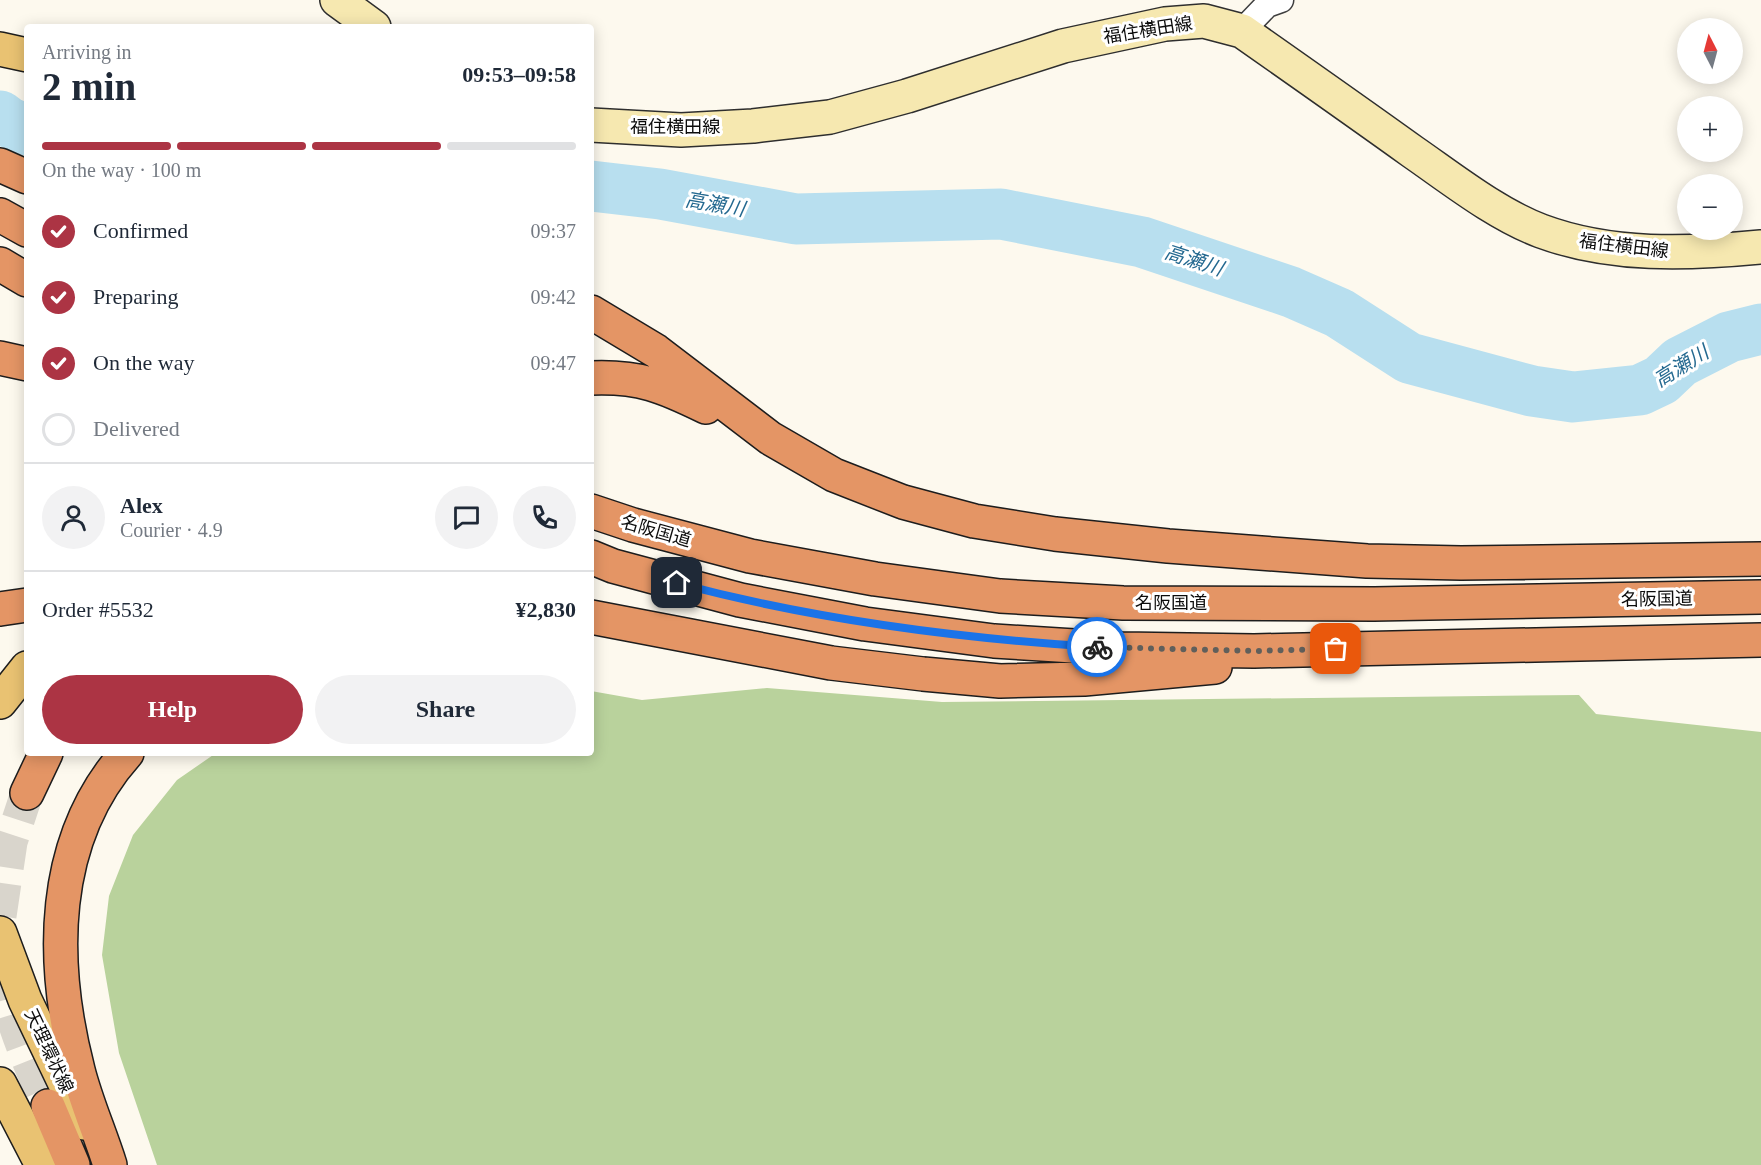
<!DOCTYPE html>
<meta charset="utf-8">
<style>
body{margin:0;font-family:"Times New Roman","Noto Sans JP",serif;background:#f2f2f3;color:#1f2937;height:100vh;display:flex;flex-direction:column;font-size:22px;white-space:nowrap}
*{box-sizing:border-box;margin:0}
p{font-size:20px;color:#747a83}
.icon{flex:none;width:33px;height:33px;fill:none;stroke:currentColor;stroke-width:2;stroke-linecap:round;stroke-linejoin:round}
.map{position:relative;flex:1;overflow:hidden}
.details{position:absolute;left:24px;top:24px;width:570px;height:732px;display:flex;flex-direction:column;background:#fff;border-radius:6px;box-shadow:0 3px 15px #0003}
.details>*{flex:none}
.needle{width:39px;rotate:354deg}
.buttons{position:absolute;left:1677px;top:18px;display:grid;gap:12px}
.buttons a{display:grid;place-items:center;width:66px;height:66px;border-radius:50%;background:#fff;box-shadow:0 3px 15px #0003;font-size:30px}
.pin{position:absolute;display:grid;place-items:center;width:51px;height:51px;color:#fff;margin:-26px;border-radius:12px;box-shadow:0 3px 9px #0006}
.courier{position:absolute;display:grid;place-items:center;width:60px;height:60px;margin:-30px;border:4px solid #1a73e8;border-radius:50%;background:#fff;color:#222;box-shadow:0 2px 8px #0007}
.head em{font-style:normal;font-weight:800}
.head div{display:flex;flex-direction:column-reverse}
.head{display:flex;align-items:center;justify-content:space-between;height:102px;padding:0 18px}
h1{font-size:39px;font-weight:800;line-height:45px}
.bar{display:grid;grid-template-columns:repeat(4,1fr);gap:9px 6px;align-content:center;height:72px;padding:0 18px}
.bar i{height:8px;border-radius:4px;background:#e0e1e3}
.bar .selected{background:#ac3444}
.bar p{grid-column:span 4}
.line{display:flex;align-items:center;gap:15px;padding:0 18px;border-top:2px solid #e0e1e3}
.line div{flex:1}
.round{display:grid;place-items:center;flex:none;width:63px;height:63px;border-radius:32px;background:#f2f2f3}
ol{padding:0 18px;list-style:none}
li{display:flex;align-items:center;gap:18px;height:66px}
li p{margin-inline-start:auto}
li .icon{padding:6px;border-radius:50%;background:#ac3444;color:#fff;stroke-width:4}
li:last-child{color:#747a83}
li i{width:33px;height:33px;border:3px solid #e0e1e3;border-radius:50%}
.cta{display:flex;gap:12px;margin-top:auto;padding:12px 18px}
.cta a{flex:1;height:69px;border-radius:36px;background:#ac3444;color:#fff;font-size:24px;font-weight:800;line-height:69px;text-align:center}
.cta a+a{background:#f2f2f3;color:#1f2937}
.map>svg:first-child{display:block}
.forest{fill:#b9d29c}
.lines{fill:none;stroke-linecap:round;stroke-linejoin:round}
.river{stroke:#b8dfef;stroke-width:51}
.highway-tunnel{stroke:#d9d5cc;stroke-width:33;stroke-dasharray:33 16;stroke-linecap:butt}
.street-casing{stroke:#3f3f3f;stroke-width:27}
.secondary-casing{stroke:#2e2e2e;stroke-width:36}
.primary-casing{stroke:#1d1d1d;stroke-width:36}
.highway-casing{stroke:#1d1d1d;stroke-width:36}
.street{stroke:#fff;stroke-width:24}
.secondary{stroke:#f6e8b0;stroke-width:33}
.primary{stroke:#e9c272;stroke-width:33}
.highway{stroke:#e49565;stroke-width:33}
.done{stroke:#605f5b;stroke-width:6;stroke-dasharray:0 10.8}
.route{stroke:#1a73e8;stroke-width:8}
.labels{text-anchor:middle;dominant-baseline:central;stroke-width:6;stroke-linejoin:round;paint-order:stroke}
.street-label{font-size:18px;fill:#0c0c0c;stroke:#fff}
.water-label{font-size:20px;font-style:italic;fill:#246990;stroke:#fff}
</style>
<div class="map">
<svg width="1761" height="1165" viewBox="0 0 1761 1165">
<rect width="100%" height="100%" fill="#fdf9ee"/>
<path class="forest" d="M767 688 942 702 1579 695 1596 714 1761 732V1165H157L119 1053 102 955 109 896 133 835 177 780 216 753H591V691L642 700Z"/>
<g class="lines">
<path class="river" d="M0 116 8 122 27 130
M591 186 660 194 796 219 1001 214 1142 242 1291 292 1339 313 1409 358 1532 391 1573 397 1640 390 1661 380 1680 362 1729 337 1761 329"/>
<path class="highway-tunnel" d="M0 916 11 842 27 793
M0 967C9 1017 27 1060 48 1106"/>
<defs>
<path id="street" d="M1242 31 1267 5 1281 0"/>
<path id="secondary" d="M337 0 374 27
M591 125 681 130 753 126 830 117 907 96 1063 46 1165 24 1204 21 1242 31C1299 71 1356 111 1413 152 1452 179 1496 214 1541 231 1611 257 1688 254 1761 247"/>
<path id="primary" d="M0 49 27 55
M0 702 27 668
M0 933 25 1000 84 1123
M0 1084 42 1165"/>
<path id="highway" d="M0 165 27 177
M0 215 27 230
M0 264 27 280
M591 312 656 351 770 438 834 475 903 502 974 521 1055 534 1168 546 1367 561 1461 563 1761 559
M0 358 27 364
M591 378C640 376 663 386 706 407
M591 511 633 525 750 556 875 579 1000 596 1123 603 1374 604 1761 597
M591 557 613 566 740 600 865 624 994 641 1122 649 1254 651 1761 640
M0 609 27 605
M591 617 831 663 923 674 1000 681 1084 679 1215 667
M27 793 46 753
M48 1106 73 1165
M110 1165C100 1133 86 1102 78 1070 50 962 49 840 127 753"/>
</defs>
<use href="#street" class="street-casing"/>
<use href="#secondary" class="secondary-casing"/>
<use href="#primary" class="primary-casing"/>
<use href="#highway" class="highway-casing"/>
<use href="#street" class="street"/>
<use href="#secondary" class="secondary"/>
<use href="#primary" class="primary"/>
<use href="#highway" class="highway"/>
</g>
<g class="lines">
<path class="done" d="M1097 647 1254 651 1336 649"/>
<path class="route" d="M677 583C815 620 955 638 1097 647"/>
</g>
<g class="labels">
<g class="street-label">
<text transform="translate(1148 30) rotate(-9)">福住横田線</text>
<text x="675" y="127">福住横田線</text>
<text transform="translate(1624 246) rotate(7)">福住横田線</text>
<text transform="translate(656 531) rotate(16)">名阪国道</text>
<text transform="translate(1657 599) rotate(-1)">名阪国道</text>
<text x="1171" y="603">名阪国道</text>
<text transform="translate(49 1051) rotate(65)">天理環状線</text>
</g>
<g class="water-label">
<text transform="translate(715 204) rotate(10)">高瀬川</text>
<text transform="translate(1194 260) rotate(18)">高瀬川</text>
<text transform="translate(1681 366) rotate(-32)">高瀬川</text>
</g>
</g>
</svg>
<div class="buttons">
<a><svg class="needle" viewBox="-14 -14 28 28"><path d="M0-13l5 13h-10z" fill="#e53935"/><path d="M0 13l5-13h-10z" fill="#747a83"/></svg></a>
<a>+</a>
<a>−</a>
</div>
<div class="pin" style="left:1336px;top:649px;background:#ea580c"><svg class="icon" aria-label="bag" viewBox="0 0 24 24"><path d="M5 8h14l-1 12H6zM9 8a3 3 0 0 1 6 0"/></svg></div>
<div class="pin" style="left:677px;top:583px;background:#1f2937"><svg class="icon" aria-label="home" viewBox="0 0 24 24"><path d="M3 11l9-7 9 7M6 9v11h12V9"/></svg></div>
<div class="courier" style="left:1097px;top:647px"><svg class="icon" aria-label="bike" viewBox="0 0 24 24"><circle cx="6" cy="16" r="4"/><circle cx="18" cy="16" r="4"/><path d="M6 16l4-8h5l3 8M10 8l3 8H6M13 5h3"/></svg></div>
<section class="details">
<div class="head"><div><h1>2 min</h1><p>Arriving in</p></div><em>09:53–09:58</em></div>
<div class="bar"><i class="selected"></i><i class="selected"></i><i class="selected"></i><i></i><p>On the way · 100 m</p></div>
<ol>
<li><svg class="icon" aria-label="check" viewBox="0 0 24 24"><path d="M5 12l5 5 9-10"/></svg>Confirmed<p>09:37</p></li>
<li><svg class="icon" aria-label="check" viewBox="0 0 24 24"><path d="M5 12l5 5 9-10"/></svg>Preparing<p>09:42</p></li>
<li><svg class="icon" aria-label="check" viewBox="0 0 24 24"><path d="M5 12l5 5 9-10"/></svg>On the way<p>09:47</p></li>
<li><i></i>Delivered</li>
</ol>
<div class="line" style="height:108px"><a class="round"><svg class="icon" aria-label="person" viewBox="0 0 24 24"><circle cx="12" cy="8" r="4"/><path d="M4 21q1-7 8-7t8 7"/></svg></a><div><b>Alex</b><p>Courier · 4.9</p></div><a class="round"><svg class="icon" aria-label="chat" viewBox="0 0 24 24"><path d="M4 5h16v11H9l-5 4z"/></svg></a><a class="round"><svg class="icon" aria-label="phone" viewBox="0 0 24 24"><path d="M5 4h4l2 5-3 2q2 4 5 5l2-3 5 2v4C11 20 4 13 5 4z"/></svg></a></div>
<div class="line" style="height:78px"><div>Order #5532</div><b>¥2,830</b></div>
<div class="cta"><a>Help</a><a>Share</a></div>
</section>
</div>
